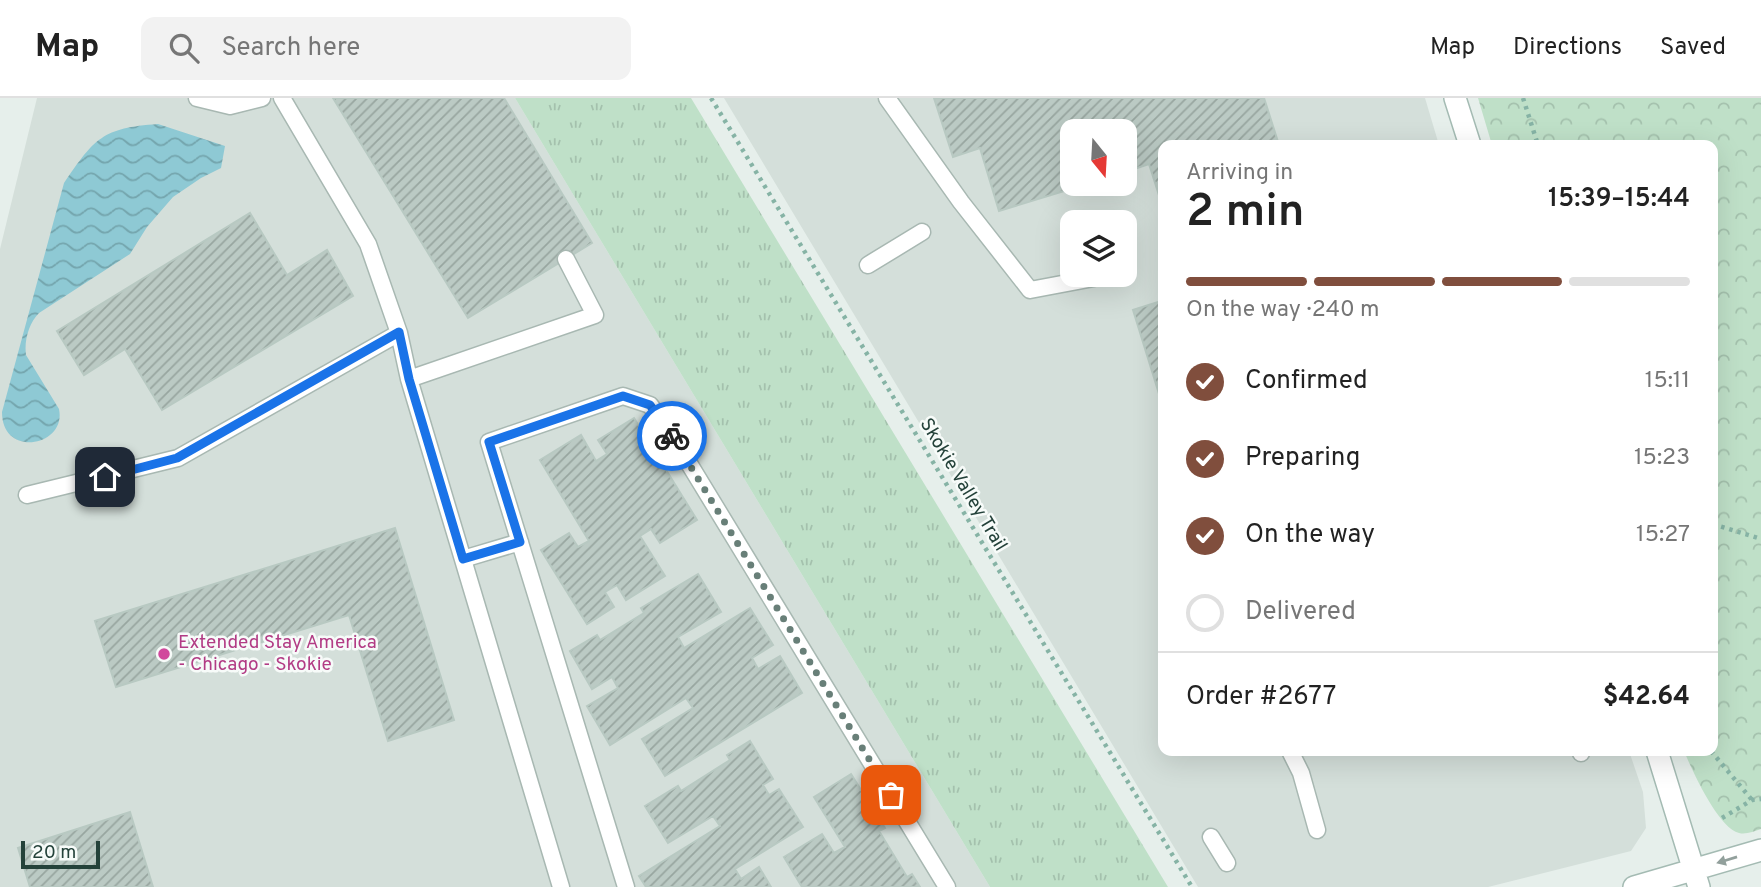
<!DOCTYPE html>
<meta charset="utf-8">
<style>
body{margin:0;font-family:Overpass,sans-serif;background:#f2f2f2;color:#222;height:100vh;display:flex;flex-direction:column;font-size:26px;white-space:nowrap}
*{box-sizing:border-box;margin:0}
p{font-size:23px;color:#767676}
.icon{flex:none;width:38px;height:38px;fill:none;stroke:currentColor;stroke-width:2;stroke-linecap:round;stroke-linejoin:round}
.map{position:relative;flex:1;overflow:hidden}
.side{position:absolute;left:1158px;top:42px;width:560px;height:616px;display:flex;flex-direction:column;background:#fff;border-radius:14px;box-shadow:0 7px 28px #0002}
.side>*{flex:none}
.needle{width:46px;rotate:162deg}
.fabs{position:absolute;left:1060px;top:21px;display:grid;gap:14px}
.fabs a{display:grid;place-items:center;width:77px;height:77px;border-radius:14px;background:#fff;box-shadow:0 7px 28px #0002;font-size:35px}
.scale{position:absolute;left:21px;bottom:18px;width:79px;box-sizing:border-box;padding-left:7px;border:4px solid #24423a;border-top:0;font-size:19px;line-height:24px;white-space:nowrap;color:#24423a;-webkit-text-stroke:5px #f7fbf9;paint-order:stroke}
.pin{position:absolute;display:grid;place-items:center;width:60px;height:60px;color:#fff;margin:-30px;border-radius:14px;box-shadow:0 4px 10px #0006}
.courier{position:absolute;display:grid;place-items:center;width:70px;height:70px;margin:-35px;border:5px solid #1a73e8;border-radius:50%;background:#fff;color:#222;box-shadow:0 2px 9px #0007}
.overview em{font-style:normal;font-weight:600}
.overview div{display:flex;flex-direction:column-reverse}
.overview{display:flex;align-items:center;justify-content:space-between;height:119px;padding:0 28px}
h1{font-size:46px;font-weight:600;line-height:52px}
.bar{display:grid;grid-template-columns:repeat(4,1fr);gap:10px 7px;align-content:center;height:84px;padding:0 28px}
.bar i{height:9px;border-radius:5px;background:#e0e0e0}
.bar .on{background:#804e3d}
.bar p{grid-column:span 4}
.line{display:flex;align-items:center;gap:18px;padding:0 28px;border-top:2px solid #e0e0e0}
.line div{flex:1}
ol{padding:0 28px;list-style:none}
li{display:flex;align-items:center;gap:21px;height:77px}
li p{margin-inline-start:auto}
li .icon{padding:7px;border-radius:50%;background:#804e3d;color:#fff;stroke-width:4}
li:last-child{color:#767676}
li i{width:38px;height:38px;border:4px solid #e0e0e0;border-radius:50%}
header{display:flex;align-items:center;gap:42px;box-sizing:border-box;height:98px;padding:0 35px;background:#fff;border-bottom:2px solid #e0e0e0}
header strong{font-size:33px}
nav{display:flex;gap:38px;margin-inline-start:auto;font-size:24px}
.search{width:490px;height:63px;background:#f2f2f2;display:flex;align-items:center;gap:18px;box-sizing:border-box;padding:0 24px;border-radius:14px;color:#767676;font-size:26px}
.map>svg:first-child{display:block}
.built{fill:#d4dfda;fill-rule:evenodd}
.grass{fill:url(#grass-tufts)}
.park{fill:url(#park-crowns)}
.water{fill:url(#water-waves)}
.building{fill:url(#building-hatch);stroke:#b8c9c2;stroke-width:2}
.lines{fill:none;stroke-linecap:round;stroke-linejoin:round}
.lane-casing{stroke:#a8b8b2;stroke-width:19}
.secondary-casing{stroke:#a4bbb3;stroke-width:24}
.path{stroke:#86b3a5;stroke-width:4.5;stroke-dasharray:3.5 5;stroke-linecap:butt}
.lane{stroke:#fff;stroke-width:16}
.secondary{stroke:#fff;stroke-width:21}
.oneway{fill:#92a09c}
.done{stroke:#687f78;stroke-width:7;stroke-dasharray:0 12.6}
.route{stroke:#1a73e8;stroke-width:9}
.hotel-dot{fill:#d1479c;stroke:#f7fbf9;stroke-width:2.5}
.labels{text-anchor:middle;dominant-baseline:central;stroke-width:5;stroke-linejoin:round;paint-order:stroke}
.street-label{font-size:19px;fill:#24423a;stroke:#f7fbf9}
.hotel-label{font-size:19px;fill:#b23c85;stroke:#f7fbf9;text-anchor:start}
</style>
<header>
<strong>Map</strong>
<div class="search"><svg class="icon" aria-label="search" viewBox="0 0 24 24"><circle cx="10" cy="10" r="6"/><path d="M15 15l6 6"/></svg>Search here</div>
<nav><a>Map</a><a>Directions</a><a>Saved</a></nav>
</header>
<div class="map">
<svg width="1761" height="789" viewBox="0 0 1761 789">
<defs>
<pattern id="grass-tufts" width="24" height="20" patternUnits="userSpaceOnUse" patternTransform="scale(1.75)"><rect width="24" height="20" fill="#bfe0c8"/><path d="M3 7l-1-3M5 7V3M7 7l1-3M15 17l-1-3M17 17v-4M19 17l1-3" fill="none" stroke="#a4c1ad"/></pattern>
<pattern id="park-crowns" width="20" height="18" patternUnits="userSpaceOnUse" patternTransform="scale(1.75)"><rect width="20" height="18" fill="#bfe0c8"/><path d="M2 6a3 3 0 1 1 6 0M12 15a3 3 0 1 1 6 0" fill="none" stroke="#a4c1ad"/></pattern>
<pattern id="water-waves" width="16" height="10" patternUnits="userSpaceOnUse" patternTransform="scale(1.75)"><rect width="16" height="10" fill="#8ec9d4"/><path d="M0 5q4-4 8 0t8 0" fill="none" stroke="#74a5ad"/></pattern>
<pattern id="building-hatch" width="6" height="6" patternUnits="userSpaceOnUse" patternTransform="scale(1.75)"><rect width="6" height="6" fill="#bbcac4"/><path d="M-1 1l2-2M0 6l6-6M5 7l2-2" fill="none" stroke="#98a6a0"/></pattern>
</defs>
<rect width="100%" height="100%" fill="#e6efeb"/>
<path class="built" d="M37 0H515L990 789H0V151Z
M724 0H1425L1439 47H1164V653H1629L1643 694 1646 730 1631 753 1488 789H1198ZM1073 33H1125V86H1073ZM1073 124H1125V177H1073Z"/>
<path class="grass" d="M515 0H691L1168 789H990Z"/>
<path class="park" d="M1478 0H1761V731C1754 733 1746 737 1739 735 1718 730 1692 672 1684 653H1713V47H1492Z"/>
<path class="water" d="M158 26 225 48 221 70 201 80 173 99 147 129 130 156 39 215C29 225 24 242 26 257L59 311C67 348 2 361 2 314L64 85C95 40 102 30 158 26Z"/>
<path class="building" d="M333 0H504L592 145 468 220Z
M934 0H1264L1279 47H1164V113L1149 66 1125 74V33H1073V86H1087L999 113 980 50 953 59Z
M250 115 287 177 327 152 353 198 162 312 125 251 84 277 57 233Z
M1164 202V312L1133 212Z
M634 320 697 422 660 445 651 431 640 438 665 478 626 502 617 487 605 494 614 509 587 526 541 452 569 435 578 449 589 443 540 362 581 337 596 363 607 356 598 342Z
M395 430 454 622 388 643 349 517 116 589 95 523Z
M698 476 721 514 678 539 684 550 750 510 773 547 752 560 758 571 780 558 802 595 665 678 642 641 693 610 686 600 610 647 587 608 618 590 612 579 592 591 570 553 597 537 600 542 644 515 641 510Z
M750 643 773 681 763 687 769 697 779 691 803 729 735 771 741 781 759 769 771 789H646L639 778 720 728 713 718 668 745 645 708 678 688 681 693 730 662 727 657Z
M851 676 885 730 879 733 907 779 912 776 920 789H802L784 759 822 736 834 755 845 749 814 699Z
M130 714 153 789H30L18 750Z"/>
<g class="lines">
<defs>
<path id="lane" d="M197 0 230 8 262 0
M282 0 368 146 399 235 409 281 561 789
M887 0 961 104 1030 192 1099 179
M868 167 922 134
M409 281 595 217 566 161
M27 397 178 360 399 235
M463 461 520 444
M1290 653 1301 675 1317 732
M1581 653V655
M1211 739 1227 765
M626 789 489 344 623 298 650 307 668 331 947 789"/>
<path id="secondary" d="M1455 0 1470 47
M1657 653 1699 789
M1634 789 1761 752"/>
</defs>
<use href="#lane" class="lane-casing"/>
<use href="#secondary" class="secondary-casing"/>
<path class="path" d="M711 0 1192 789
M1523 0 1538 47
M1713 426 1761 441
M1711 653 1752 702
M1722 720 1752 702 1761 701"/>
<use href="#lane" class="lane"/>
<use href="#secondary" class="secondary"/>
</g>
<defs><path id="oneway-solid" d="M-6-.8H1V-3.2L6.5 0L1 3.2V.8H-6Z" transform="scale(1.75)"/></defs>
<use class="oneway" href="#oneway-solid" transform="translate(1727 762) rotate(163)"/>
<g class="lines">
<path class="done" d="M672 338 891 697"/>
<path class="route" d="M105 379 177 360 399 234 409 281 463 461 520 444 489 344 623 298 650 307 672 338"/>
</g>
<circle class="hotel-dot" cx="164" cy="556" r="7"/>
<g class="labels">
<g class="street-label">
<text transform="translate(963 387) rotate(59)">Skokie Valley Trail</text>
</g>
<g class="hotel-label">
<text x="178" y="545">Extended Stay America<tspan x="178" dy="22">- Chicago - Skokie</tspan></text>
</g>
</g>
</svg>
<div class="fabs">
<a><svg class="needle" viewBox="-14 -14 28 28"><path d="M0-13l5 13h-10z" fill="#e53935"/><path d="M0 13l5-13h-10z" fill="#767676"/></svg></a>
<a><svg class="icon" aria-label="layers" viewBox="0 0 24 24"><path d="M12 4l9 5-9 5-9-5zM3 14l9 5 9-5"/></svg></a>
</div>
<div class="scale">20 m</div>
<div class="pin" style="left:891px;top:697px;background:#ea580c"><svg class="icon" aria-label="bag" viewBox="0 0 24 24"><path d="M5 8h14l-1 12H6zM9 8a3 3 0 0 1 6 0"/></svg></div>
<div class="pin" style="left:105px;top:379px;background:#1f2937"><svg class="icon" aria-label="home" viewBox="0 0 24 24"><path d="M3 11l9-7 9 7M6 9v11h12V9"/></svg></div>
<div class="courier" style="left:672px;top:338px"><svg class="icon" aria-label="bike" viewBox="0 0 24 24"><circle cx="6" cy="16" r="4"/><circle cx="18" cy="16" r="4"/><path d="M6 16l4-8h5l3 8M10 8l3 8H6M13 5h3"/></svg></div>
<section class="side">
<div class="overview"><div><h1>2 min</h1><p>Arriving in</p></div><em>15:39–15:44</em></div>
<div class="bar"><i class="on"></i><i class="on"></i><i class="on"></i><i></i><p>On the way · 240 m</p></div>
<ol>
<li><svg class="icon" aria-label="check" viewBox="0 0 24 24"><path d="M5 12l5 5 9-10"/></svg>Confirmed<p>15:11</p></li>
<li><svg class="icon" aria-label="check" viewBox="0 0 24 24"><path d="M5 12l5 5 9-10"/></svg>Preparing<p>15:23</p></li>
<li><svg class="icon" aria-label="check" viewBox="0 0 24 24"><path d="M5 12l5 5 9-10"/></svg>On the way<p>15:27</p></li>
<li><i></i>Delivered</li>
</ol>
<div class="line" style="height:91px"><div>Order #2677</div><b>$42.64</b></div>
</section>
</div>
